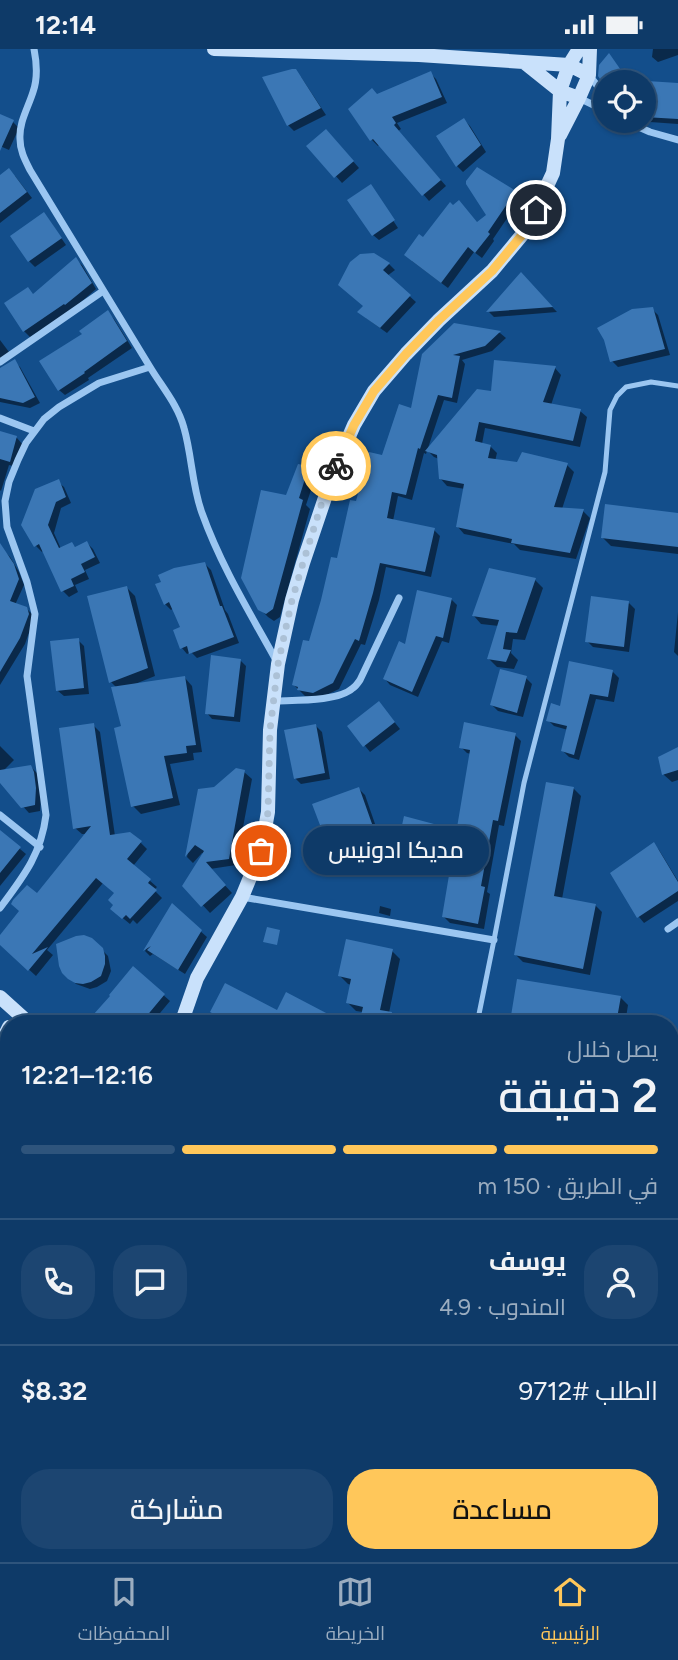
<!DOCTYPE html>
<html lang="ar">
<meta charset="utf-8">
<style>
body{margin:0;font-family:Figtree,Cairo,sans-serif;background:#1c4571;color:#f1f3f6;direction:rtl;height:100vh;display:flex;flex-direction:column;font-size:26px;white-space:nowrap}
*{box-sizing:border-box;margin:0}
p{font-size:23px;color:#9badc0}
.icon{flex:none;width:38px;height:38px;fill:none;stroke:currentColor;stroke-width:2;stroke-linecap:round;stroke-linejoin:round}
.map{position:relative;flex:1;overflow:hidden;direction:ltr}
.panel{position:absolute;left:0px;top:966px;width:679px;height:548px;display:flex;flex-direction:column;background:#0e3a68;border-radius:28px 28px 0 0;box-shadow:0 2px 5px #0004,0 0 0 2px #2e547c;direction:rtl}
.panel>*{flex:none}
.tools{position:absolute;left:593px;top:21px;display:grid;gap:14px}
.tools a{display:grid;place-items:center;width:63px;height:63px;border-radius:50%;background:#0e3a68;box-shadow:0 2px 5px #0004,0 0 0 2px #2e547c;font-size:35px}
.pin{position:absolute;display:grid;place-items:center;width:60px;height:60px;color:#fff;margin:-30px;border:4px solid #fff;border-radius:50%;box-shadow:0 2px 7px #0007}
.courier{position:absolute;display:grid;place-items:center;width:70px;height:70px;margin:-35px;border:5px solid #ffc75a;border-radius:50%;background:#fff;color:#222;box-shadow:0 2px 9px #0007}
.bubble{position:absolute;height:49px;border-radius:24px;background:#0e3a68;box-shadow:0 2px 5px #0004,0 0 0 2px #2e547c;font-size:23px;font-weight:600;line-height:49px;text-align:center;direction:rtl}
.headline em{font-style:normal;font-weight:600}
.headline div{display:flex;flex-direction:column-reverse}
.headline{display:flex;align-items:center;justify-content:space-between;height:119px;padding:0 21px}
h1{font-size:46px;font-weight:600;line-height:52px}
.bar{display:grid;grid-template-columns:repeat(4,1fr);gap:10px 7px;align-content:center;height:84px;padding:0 21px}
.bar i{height:9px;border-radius:5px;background:#2e547c}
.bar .on{background:#ffc75a}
.bar p{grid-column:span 4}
.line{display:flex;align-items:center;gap:18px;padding:0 21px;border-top:2px solid #2e547c}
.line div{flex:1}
.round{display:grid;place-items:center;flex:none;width:74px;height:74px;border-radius:28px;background:#1c4571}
.action{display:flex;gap:14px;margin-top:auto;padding:14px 21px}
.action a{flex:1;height:80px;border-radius:28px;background:#ffc75a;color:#111;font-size:28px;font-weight:600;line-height:80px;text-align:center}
.action a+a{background:#1c4571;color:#f1f3f6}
.status{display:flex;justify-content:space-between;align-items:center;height:49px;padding:0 35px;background:#0e3a68;direction:ltr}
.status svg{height:19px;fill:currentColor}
.dock{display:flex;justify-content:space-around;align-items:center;height:98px;border-top:2px solid #2e547c;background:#0e3a68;font-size:19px;color:#9badc0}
.dock a{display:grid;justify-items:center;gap:4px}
.dock .on{color:#ffc75a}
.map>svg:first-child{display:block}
.shadow{fill:#0007}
.building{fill:#3b77b5}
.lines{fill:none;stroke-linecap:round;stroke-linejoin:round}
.service{stroke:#9bc6f1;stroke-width:5}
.minor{stroke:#9bc6f1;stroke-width:7}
.secondary{stroke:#c9e1fb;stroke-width:14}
.done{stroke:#acc1d6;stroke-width:7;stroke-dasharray:0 12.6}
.route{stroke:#ffc75a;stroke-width:9}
</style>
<div class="status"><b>12:14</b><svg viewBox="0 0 49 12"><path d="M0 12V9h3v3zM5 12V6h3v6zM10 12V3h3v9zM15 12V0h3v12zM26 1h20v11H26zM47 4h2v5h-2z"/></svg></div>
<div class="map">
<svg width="678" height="1513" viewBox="0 0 678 1513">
<rect width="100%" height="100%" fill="#134e8b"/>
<path class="shadow" d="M653 0H678V6L658 13 652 8Z
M430 24 436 30 447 54 397 74 401 80 398 82 446 137 429 152 380 95 378 97 372 91 351 60Z
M301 28 326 66 294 82 288 76Z
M678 36V75L650 73 644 68Z
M0 67 13 73 19 79 9 101 0 97Z
M464 71 470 77 486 103 463 123 457 117Z
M332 88 359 119 342 134 309 97Z
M15 127 32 149 0 174V128Z
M373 141 398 179 379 191 373 186Z
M515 143 521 149 493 190 494 192 482 209 474 203 448 239 412 212 424 191 478 175Z
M49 171 66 196 35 218 29 212Z
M374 206 389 215 395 221 387 227 416 253 387 284 366 269 365 257Z
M76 211 82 216 96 240 72 261 30 288 24 282 34 246Z
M521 225 557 263 494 268 489 263Z
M652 260 658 266 670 306 618 318 612 312Z
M108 264 114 270 132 299 88 329 89 331 65 346 59 341 84 285Z
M455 276 500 284 506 289 492 302 462 311 465 315 457 354 444 351 426 405 424 404 412 451 398 447 393 472 434 481 440 487 431 528 386 518 379 551 365 596 361 595 339 640 320 649 305 647 294 636 310 594 357 454 413 361Z
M0 291 12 307 0 316V318Z
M14 313 20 318 40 354 30 359 0 353V322Z
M555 319 561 326 551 356 580 362 587 368 580 398 485 379 482 395 490 397 497 404 495 412 567 416 574 423 562 460 583 462 590 469 576 510 520 501 514 495 464 485 458 478 465 440 447 437 440 429 439 410 434 408 427 401 492 344Z
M0 384 17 389 23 396 17 418 9 416 1 442 0 441Z
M308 419 316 426 306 456 310 460 280 568 274 572 268 568 260 560 287 448Z
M58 433 64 438 71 454 61 459 54 484 61 500 72 495 76 499 87 494 93 500 100 514 85 521 89 530 75 536 78 543 69 548 63 542 44 501 42 503 36 497Z
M678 465V505L611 497 603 489Z
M0 502H4L10 508 19 523 24 536 15 556 26 559 32 565 33 572 25 595 0 636Z
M205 515 211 521 225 561 228 565 239 594 197 609 191 603 187 605 182 599 183 579 174 559 171 561 165 555Z
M535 531 543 539 525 591 513 590 511 604 518 611 514 620 497 618 489 610 499 577 481 575 474 567Z
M127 539 135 547 155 627 135 635 185 629 192 637 202 703 193 704 194 711 170 715 180 756 141 765 133 757 117 639 111 633Z
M451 550 457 556 449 594 442 592 418 648 390 636 385 630 406 598Z
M629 554 635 560 629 603 593 598 587 592Z
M678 563V607L674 603Z
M78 591 84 597 89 645 64 647 58 642Z
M240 611 246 617 240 673 212 670 207 664Z
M613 623 619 629 614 653 596 650 579 711 569 708 563 702 568 681 554 677 548 671 561 659Z
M526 629 532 635 523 668 498 662 492 656Z
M384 660 400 680 370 703 349 677Z
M93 676 100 683 115 787 140 793 147 800 133 817 157 838 154 841 162 849 137 875 133 871 130 875 119 866 116 845 103 834 47 901 53 906 36 927 0 894V888L37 847 87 785H82L75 779Z
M316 677 322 683 330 730 301 735 295 729Z
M515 686 521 692 504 777 499 776 487 843 490 845 484 880 450 874 444 868 471 705 467 704 461 698Z
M0 697 14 711 3 722 31 718 37 724 39 730 41 746 40 762 29 764 0 732Z
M678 700V731L672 733 664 726 660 709Z
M244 723 252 730 236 816 210 820 232 844 210 864 184 836 204 805 202 804 193 814 187 808 200 742 215 739Z
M573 739 581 747 562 850 595 856 602 863 590 926 523 913 516 906Z
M359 740 365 746 382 795 353 806 351 804 342 808 329 796Z
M434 777 440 782 431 816 404 809 398 803Z
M2 785 26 805 0 837V787Z
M654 795 659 801 678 832V852L644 874 639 868Z
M172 857 207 888 185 925 153 905 150 907 145 902Z
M380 857 391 860 390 867 379 864Z
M91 890 108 907 111 922 107 932 97 938 90 940 76 935 63 923Z
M392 902 400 910 389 964 391 965 399 973V975H361L363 963 356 962 348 954 352 936 348 935 340 927Z
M134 920 170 952 151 975H88Z
M620 948 628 956 625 975H515L512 972Z
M212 963 327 966 333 972 331 975H270L265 973 264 975H230L218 969Z
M9 1035V1051L5 1047Z
M0 1071 9 1075V1159L3 1156 0 1162Z
M675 1155 678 1158V1286L670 1285V1174H673Z
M0 1206 9 1211V1266L0 1286Z
M673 1335H678V1412L670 1410V1354Z
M0 1357 9 1360V1392L0 1389Z
M3 1427 9 1429V1468L0 1465V1434Z
M50 1505H83L69 1513H55Z
M191 1505H266L265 1513H192Z"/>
<path class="building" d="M609 4 625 27 622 33H602L598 27 599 16Z
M292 20H296L321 59 287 77 262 28Z
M431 22 442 48 392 68 396 74 394 76 441 131 422 147 373 90 370 92 348 60 372 39 377 45Z
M647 32 678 34V70L644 68V53Z
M0 65 14 71 0 102Z
M464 69 481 96 456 118 436 87Z
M326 80 354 112 334 129 306 97Z
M477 118 516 142 488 183 490 185 475 204 468 198 441 234 404 206 419 185 423 188 450 153 453 156 459 151 477 173 486 166 466 135V132Z
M9 119 27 143 0 164V126Z
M371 135 395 171 372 187 347 151Z
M44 163 62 189 28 213 10 187Z
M374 204 390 214 383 221 411 246 380 279 357 263 363 257 338 236 350 213 360 205Z
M76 208 92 234 65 256 64 255 23 283 4 254 28 238 33 245Z
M521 223 553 258 486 263Z
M653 258 665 300 610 313 604 291 597 279 632 260Z
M108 261 127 292 84 323 85 324 58 342 39 312 82 285 79 282Z
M454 274 501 282 485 297 453 306 460 307 452 349 438 346 420 400 418 399 406 446 392 443 387 469 435 479 425 523 380 514 373 544 359 592 355 590 333 634 313 644 297 641 298 638 292 636 303 591 309 592 321 551 331 508 337 509 350 451 356 452 369 403 382 406 399 355 411 359 422 305Z
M15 310 35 348 23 354 0 349V319Z
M494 311 556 317 543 353 581 360 573 392 479 373 475 392 491 396 488 409 517 413 522 403 568 414 554 458 584 460 570 504 511 494 512 490 456 478 464 435 439 430 437 406 425 402 477 340 491 342Z
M0 382 17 387 10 413 0 410Z
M298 415 309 417 299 449 303 451 273 560 266 565 258 561 241 529 261 441 286 446Z
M59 430 66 448 56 453 48 476 59 499 72 493 75 498 87 492 95 508 81 515 85 523 71 530 74 537 61 543 39 495 34 498 21 476 35 440Z
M605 455 678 464V498L601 489Z
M0 494 14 515 19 530 10 552 27 558 29 565 20 589 0 623Z
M205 513 220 557H222L234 588 189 605 187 597 180 600 173 581 180 578 169 553 164 556 155 535 161 533 158 526 174 519Z
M489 519 536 529 517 584 506 583 503 600 511 601 506 613 487 610 499 571 472 567Z
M127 537 148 619 109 634 87 547Z
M417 541 452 549 443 589 436 587 412 643 383 630 399 592 405 595Z
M591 547 629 552 624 598 585 593Z
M79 589 84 639 56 642 50 592Z
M211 606 241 610 234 668 205 665Z
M569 612 613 621 608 648 590 645 574 706 561 702 567 677 546 672 551 654 560 657Z
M500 620 527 627 517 664 490 656Z
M185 627 196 696 186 697 187 704 164 707 173 749 131 758 114 679 121 677 111 638Z
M379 652 395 673 363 698 347 677Z
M464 673 516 684 498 772 493 771 481 837 485 838 478 875 442 868 470 701 459 699Z
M94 674 110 786 130 783 142 792 127 810 151 830 148 834 157 841 130 870 126 866 122 870 110 860 113 856 108 851 114 844 96 829 32 905 48 898 28 922 0 896V886L19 862 11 855 13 851 27 836 37 844 91 777 73 780 59 679Z
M316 675 325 724 294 730 284 681Z
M678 698V721L662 726 658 708Z
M31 716 34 723 36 739 35 756 21 759 0 734V721Z
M236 719 245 721 229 810 206 813 226 836 201 858 182 837 204 802 195 796 185 808 198 740 214 738Z
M546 733 574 738 554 847 596 855 583 920 514 906Z
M359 738 377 789 346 801 345 799 335 803 332 795 328 797 312 755Z
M404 767 434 775 426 811 396 804Z
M0 781 21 798 0 824Z
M654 793 678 833V842L637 869 610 824Z
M172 854 202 881 178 921 147 901 151 897 143 902Z
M267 878 280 881 277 896 263 893Z
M84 886 92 889 103 899 105 907V915L101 927 91 933 83 935 75 934 68 930 62 924 59 917 56 895 76 887Z
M346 890 393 900 380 961 392 963 390 975H359L363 958 346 954 351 930 338 927Z
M133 917 165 945 140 975H85L110 947 109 946Z
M517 930 621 947 616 975H524L510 973Z
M225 934 277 961 286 943 328 965 323 975H272L259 968 256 975H233L210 963Z"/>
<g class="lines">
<path class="service" d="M477 975 494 891 524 734 605 423 610 361 617 347 626 338 651 333 678 337"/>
<path class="minor" d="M34 0C37 15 38 29 33 43 28 59 19 73 20 90 20 102 25 111 30 121L150 318
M589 26 606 48
M579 49 606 62
M625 72 650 83 678 91
M0 313 103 242
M0 369 34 382
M274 652C294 651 338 653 353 639 356 637 358 634 360 631L399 549
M0 766 40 798
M242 848 494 891
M0 859C23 828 41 806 46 766L27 627 35 565 27 533 7 478 5 452 9 433 18 411 26 394 44 370 59 358 99 334 150 318C162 338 178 356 184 379 192 407 192 437 202 464 221 517 250 564 277 613
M668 880 678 873
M0 1174 9 1178
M0 1316 9 1296
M0 1398 9 1402
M670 1419 678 1420
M74 1513 88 1505"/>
<path class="secondary" d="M214 0 419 6 569 16 589 26
M525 14 560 42 579 49
M560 86 579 49 589 26 590 0
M0 948 30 975
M181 975 197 929 242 848 261 802 268 763 270 681 278 615 292 551 303 514 334 422 354 376 374 342 406 305 439 271 492 222 527 180 553 124 558 90 560 42 569 16 579 0
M0 996 9 978
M179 1505 181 1513
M610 1505 612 1513
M512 1513 515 1505"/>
</g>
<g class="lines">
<path class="done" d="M261 802 268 763 270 681 278 615 292 551 303 514 323 450 336 417"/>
<path class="route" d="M336 417 354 376 374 342 406 305 439 271 492 222 527 180 536 161"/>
</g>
</svg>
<div class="tools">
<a><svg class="icon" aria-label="locate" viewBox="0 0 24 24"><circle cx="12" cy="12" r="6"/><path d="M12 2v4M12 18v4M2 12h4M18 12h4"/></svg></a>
</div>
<div class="pin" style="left:261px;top:802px;background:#ea580c"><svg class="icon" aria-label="bag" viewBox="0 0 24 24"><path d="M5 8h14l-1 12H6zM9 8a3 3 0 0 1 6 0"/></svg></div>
<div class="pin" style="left:536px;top:161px;background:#1f2937"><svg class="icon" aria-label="home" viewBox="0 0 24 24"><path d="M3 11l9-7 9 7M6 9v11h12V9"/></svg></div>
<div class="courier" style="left:336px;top:417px"><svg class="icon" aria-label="bike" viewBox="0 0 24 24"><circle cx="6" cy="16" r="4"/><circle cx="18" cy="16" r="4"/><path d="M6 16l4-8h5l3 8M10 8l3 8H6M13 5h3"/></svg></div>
<div class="bubble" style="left:303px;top:777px;width:186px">مديكا ادونيس</div>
<section class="panel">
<div class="headline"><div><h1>2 دقيقة</h1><p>يصل خلال</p></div><em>12:16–12:21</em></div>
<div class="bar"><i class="on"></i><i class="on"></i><i class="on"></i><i></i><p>في الطريق · 150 m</p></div>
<div class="line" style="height:126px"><a class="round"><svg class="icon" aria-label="person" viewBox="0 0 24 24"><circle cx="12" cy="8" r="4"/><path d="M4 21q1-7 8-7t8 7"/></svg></a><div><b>يوسف</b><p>المندوب · 4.9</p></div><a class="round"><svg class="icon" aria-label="chat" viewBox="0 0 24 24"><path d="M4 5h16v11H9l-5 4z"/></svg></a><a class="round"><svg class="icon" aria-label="phone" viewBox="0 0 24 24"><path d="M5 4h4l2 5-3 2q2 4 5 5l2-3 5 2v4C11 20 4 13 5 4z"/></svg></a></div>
<div class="line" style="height:91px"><div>الطلب #9712</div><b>$8.32</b></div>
<div class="action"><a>مساعدة</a><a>مشاركة</a></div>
</section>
</div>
<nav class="dock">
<a class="on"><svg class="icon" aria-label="home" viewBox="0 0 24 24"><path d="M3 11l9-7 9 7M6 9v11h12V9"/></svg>الرئيسية</a>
<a><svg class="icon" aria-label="map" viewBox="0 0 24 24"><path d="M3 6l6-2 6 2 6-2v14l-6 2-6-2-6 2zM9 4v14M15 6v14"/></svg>الخريطة</a>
<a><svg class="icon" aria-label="saved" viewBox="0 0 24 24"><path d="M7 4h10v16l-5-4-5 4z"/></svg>المحفوظات</a>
</nav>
